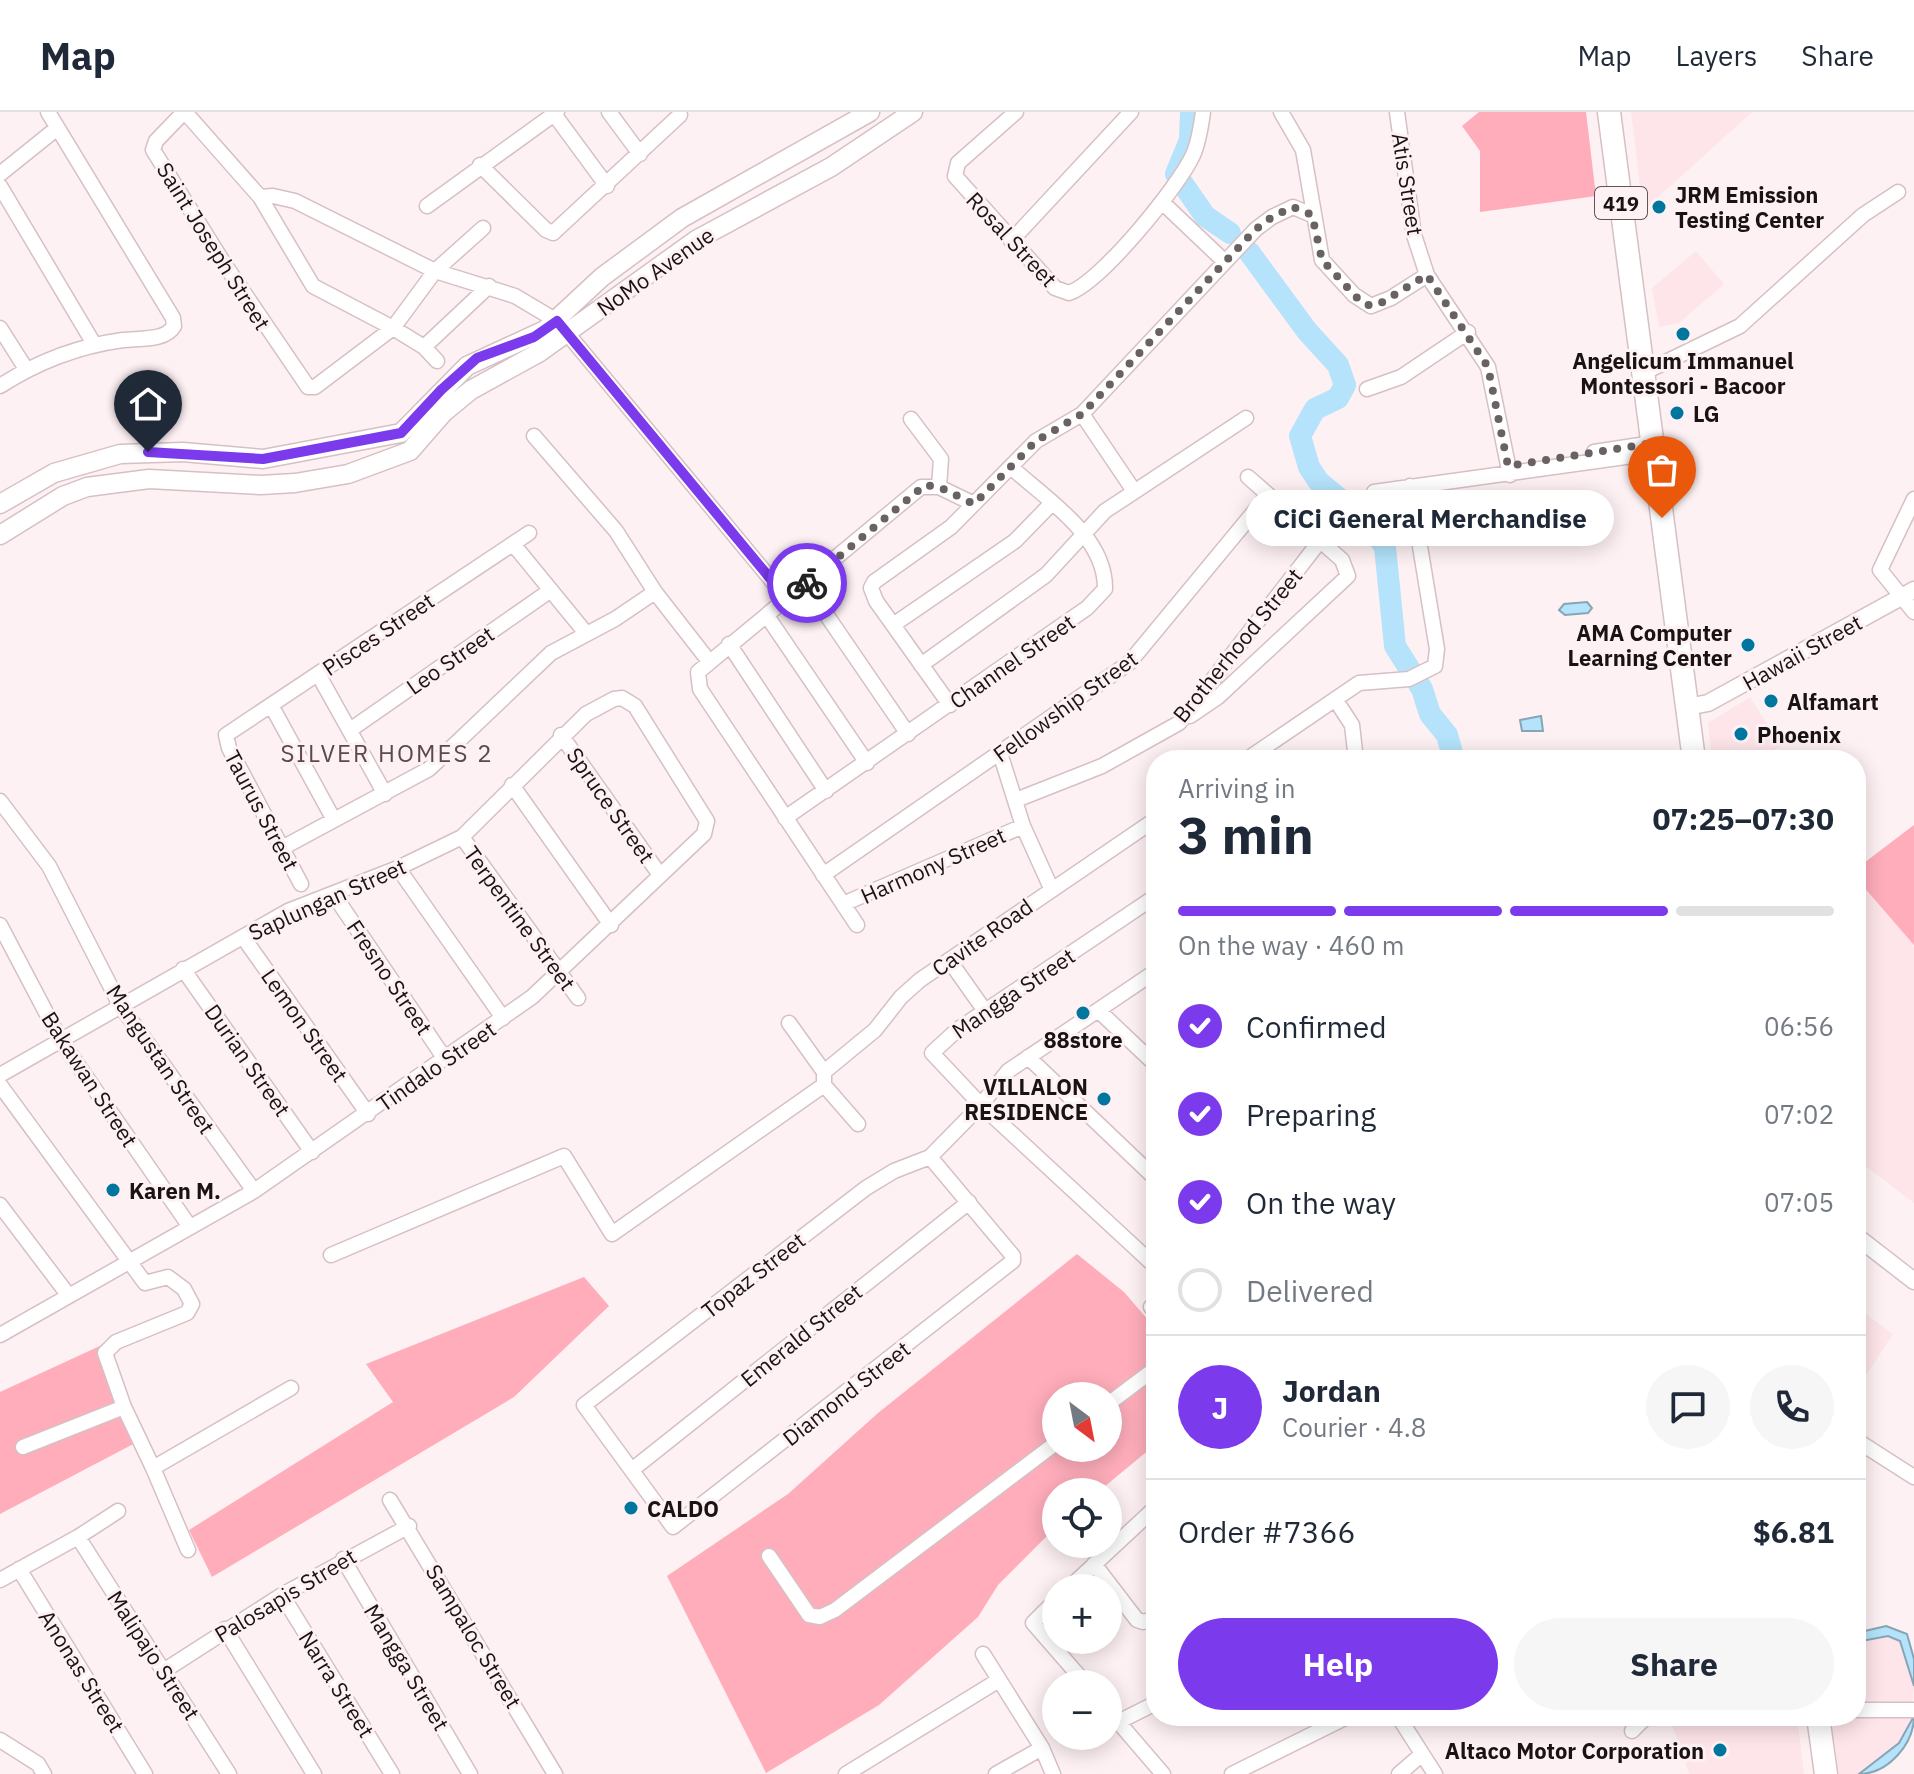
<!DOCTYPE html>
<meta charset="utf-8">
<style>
body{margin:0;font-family:"IBM Plex Sans",sans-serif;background:#f6f6f7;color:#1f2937;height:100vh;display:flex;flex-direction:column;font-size:30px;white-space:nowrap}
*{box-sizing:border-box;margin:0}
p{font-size:26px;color:#747a83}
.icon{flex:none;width:44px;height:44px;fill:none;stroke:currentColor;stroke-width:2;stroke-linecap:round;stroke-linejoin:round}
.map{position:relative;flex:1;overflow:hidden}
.drawer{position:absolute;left:1146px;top:638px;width:720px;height:976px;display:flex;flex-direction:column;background:#fff;border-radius:32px;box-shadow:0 4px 20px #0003}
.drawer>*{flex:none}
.needle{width:52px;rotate:148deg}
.buttons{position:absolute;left:1042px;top:1270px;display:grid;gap:16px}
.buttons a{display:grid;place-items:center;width:80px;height:80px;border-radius:50%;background:#fff;box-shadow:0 4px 20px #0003;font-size:40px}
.pin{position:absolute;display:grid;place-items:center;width:68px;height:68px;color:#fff;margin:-82px -34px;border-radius:50% 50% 50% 0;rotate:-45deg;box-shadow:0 0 8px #0007}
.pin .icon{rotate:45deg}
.courier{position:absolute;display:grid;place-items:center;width:80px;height:80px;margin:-40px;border:6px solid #7c3aed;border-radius:50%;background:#fff;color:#222;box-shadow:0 2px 10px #0007}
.bubble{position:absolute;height:56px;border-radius:28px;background:#fff;box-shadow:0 4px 20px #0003;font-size:26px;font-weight:700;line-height:56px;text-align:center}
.summary em{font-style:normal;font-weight:700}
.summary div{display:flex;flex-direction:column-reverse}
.summary{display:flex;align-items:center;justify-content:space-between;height:136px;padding:0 32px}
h1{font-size:52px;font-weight:700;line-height:60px}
.bar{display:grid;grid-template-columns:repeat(4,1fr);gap:12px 8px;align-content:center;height:96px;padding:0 32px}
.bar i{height:10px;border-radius:6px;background:#e0e1e3}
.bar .selected{background:#7c3aed}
.bar p{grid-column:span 4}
.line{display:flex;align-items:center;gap:20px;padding:0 32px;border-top:2px solid #e0e1e3}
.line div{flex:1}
.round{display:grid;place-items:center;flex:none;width:84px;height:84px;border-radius:42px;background:#f6f6f7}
ol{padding:0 32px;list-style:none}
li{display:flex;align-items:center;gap:24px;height:88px}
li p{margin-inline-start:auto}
li .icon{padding:8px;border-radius:50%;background:#7c3aed;color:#fff;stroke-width:4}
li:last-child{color:#747a83}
li i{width:44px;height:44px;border:4px solid #e0e1e3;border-radius:50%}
.primary-button{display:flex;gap:16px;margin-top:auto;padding:16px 32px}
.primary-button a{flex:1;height:92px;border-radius:48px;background:#7c3aed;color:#fff;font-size:32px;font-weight:700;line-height:92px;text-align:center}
.primary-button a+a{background:#f6f6f7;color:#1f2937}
header{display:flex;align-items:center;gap:48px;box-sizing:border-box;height:112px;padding:0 40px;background:#fff;border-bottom:2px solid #e0e1e3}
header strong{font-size:38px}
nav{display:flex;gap:44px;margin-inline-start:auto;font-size:28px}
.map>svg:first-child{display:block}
.built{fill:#fee5e9}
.green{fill:#ffadbb;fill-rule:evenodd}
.water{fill:#b4e3fb;stroke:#86a5b6;stroke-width:2}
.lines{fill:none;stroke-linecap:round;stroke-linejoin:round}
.river{stroke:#b4e3fb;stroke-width:22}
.minor-casing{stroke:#d6c0c3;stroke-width:17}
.tertiary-casing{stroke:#d6c0c3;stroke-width:19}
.secondary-casing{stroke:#d6c0c3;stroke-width:21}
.trunk-casing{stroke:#d6c0c3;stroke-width:25}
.minor{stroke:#fff;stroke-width:14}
.tertiary{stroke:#fff;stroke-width:16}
.secondary{stroke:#fff;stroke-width:18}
.trunk{stroke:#fff;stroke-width:22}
.done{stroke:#6a6162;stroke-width:8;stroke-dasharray:0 14.4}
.route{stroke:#7c3aed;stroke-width:10}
.poi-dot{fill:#00769f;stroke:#fef1f3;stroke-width:3}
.labels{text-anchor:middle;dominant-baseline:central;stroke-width:6;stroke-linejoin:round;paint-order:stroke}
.shield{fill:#fef1f3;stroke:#5e5657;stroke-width:2}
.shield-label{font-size:20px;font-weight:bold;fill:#1a1314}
.street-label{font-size:22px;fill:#1a1314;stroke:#fef1f3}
.poi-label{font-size:22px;font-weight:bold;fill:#1a1314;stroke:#fef1f3;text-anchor:start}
.neighbourhood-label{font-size:24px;letter-spacing:2px;fill:#5b494b;stroke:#fef1f3}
</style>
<header>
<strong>Map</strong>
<nav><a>Map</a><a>Layers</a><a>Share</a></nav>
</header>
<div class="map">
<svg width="1914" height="1662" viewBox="0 0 1914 1662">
<rect width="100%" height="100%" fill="#fef1f3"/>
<path class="built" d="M1631 0H1752L1643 99Z
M1696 139 1724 172 1679 211 1659 215 1652 176Z
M1750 585 1781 634 1758 648H1712L1708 611Z
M1914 713V1091L1856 1047V757Z
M1856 1195 1893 1222 1856 1279Z
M1888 1524 1901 1529 1911 1555 1914 1574 1911 1614 1899 1631 1859 1662H1839L1831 1604H1856V1530Z
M1669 1604H1797L1804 1662H1689Z"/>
<path class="green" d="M1479 0H1586L1596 84 1480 100V39L1462 14Z
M1914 713V833L1856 766V757Z
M1077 1142 1124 1180 1156 1217V1332L1098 1380H1056V1415L998 1473 978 1505 879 1593 766 1661 667 1464 788 1382 878 1301ZM1056 1284H1108V1336H1056Z
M584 1165 609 1194 514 1285 212 1465 189 1418 393 1290 366 1252Z
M102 1233 141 1328 0 1402V1280Z"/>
<path class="water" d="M1587 490 1592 496 1588 501 1565 503 1559 498 1564 492Z
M1541 604 1543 619H1522L1520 608Z
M1449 617 1459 648H1449L1442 620Z
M1886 1514 1907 1522 1914 1547V1574L1900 1529 1888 1524 1856 1530V1521Z
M1914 1604C1914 1632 1888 1662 1859 1662L1899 1631Z"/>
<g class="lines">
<path class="river" d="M1191 0 1190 28 1176 62 1205 104 1230 121
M1249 140 1307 219 1338 253 1345 273 1338 286 1315 297 1300 324 1309 355 1319 370 1365 408 1385 435 1395 534 1422 577 1430 602 1447 623 1454 648"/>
<defs>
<path id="minor" d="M184 0 156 29 153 38 225 153 308 275H315L393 216 435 159 483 116
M185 0 260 85 313 174 393 216 424 235 437 249
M609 0 640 42
M1016 0 958 51 955 64 1055 176 1069 181C1101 170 1179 74 1193 43 1199 30 1201 14 1203 0
M1281 0 1303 38 1322 148 1354 183 1371 194 1391 186 1427 163
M1397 0 1414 123 1427 163 1488 255 1510 363
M554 2 607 74
M480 53 546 118 553 121 680 3
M0 62 56 17
M0 74 94 232
M260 85 273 84 295 89 435 159 515 184 557 209 788 488
M1163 91 1224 149
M427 94 557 0
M1011 129 1131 0
M0 216 26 257
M424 235 489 174
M1643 261 1740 214 1863 103 1898 80
M0 274C37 250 79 234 123 228 139 226 166 229 174 214L173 206 48 0
M1367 277 1401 265 1468 220
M1082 302 1134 379
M911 307 941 347 939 375
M534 324 616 419 655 480 708 548
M1594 340 1653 331
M1374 380 1654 341
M1914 387 1880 458 1914 500
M513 432 585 520
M806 473 908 622
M767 504 867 651
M893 513 1015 429 1051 392
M729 532 826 679
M921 553 1046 463 1105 399 1246 306
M318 562 385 682
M1335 587 1352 613 1356 648
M271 593 334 708
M950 593 876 489 871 476 874 470 951 415 1036 329 1082 302 1256 117 1272 105 1293 95 1312 103
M1190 604 1218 585 1348 464 1342 448 1248 365
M350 618 551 478
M561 623 660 763
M1000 641 1023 714 1051 776
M1246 648 1359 571 1409 567 1435 554 1437 537 1410 374
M512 673 611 813
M1016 688 1102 654 1179 611 1320 429
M0 689 49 754 120 893 254 1079
M785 706 1087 496 1105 477C1106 424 1046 387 1012 356
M462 725 578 886
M282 736 429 657 551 541 615 507 655 480
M398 756 503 906
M823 763 1129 551 1268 383
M301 772 229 636 226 623 529 421
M334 783 445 947
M1156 784 957 918 932 941 981 993 1156 1155
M843 792 1023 714
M0 813 60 927 190 1115
M857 813 700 577 698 560 921 375H939L974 392
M243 825 368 1002
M949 848 985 899
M183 857 312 1040
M1100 900 1156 953
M1028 945 1156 1067
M824 960 875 918 901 885 920 868 1156 707
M0 963 288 799 398 756 462 725 586 602 614 587 622 586 635 594 707 709 704 722 532 885 254 1079 0 1223
M0 973 145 1171 168 1165 184 1177 192 1192 187 1201 116 1230 105 1241 124 1295 153 1356
M824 973 858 1012
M930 1045 1013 1144V1149L673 1415 584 1293 866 1076 894 1059 930 1045 981 993 1008 959 1156 859
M0 1093 69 1184
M331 1143 564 1044 612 1122 824 973V960L789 911
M1151 1195 1156 1191
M1108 1292 1156 1256
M1856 1328 1914 1365
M23 1335 124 1295
M633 1357 969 1090
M390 1388 555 1662
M78 1425 229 1662
M188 1438 153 1356 291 1276
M769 1444 809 1503 820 1505 835 1498 1056 1331
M343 1447 470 1662
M1094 1452 1137 1508 1143 1510 1156 1506
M19 1457 145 1662
M0 1468 78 1425 118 1399
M1069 1476 1156 1395
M282 1483 392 1662
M1056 1488 1033 1511 1086 1572
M225 1517 314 1662
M983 1542 1042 1636 1053 1662
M165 1558 282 1483 409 1414
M1108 1598 1163 1662
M1856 1598H1914
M1398 1604 1435 1662
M1118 1610 1156 1591
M1632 1619 1647 1604
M0 1628 38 1652 44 1662
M846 1662 999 1568
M996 1662 1042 1636
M1232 1662 1349 1604
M1399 1662 1421 1643"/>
<path id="tertiary" d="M1687 595 1708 591 1914 478
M1856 1124 1914 1169"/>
<path id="secondary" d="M0 392 54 361 120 342 183 340 263 347 401 321 467 254 545 218 602 165 682 106 870 0
M0 423 63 384 87 375 149 367 261 373 295 371 348 362 410 339 443 301 471 278 540 240 696 128 831 55 913 0"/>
<path id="trunk" d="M1609 0 1694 648
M1818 1604 1826 1662"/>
</defs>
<use href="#minor" class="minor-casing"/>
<use href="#tertiary" class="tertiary-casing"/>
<use href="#secondary" class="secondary-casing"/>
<use href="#trunk" class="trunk-casing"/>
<use href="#minor" class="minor"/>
<use href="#tertiary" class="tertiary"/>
<use href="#secondary" class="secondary"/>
<use href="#trunk" class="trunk"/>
</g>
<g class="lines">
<path class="done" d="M807 471 925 373 939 375 974 392 1036 329 1082 302 1256 117 1272 105 1293 95 1312 103 1322 148 1361 190 1371 194 1381 191 1427 163 1488 255 1508 354 1653 331 1662 406"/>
<path class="route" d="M148 340 263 347 401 321 441 278 477 246 534 225 557 209 788 488 807 471"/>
</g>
<g class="poi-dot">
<circle cx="1659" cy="95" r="8"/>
<circle cx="1683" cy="222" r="8"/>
<circle cx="1677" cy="301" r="8"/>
<circle cx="1748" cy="533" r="8"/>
<circle cx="1771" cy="589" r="8"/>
<circle cx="1741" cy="622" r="8"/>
<circle cx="1083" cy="901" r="8"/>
<circle cx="1104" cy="987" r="8"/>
<circle cx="113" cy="1078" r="8"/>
<circle cx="631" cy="1396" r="8"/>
<circle cx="1720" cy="1638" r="8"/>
</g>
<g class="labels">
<rect class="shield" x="1595" y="75" width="52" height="32" rx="6"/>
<g class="shield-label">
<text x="1621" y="91">419</text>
</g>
<g class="street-label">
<text transform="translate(1408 72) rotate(81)">Atis Street</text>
<text transform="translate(1012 127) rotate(47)">Rosal Street</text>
<text transform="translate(214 134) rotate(58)">Saint Joseph Street</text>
<text transform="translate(655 159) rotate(-35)">NoMo Avenue</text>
<text transform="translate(378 522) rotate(-34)">Pisces Street</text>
<text transform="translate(1237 533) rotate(-51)">Brotherhood Street</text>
<text transform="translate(1802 540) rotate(-29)">Hawaii Street</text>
<text transform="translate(450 548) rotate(-35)">Leo Street</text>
<text transform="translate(1012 549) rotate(-35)">Channel Street</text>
<text transform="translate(1065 594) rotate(-36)">Fellowship Street</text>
<text transform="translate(611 693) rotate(55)">Spruce Street</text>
<text transform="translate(262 698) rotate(62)">Taurus Street</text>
<text transform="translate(933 753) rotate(-24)">Harmony Street</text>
<text transform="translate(327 787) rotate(-24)">Saplungan Street</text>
<text transform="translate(520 806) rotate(54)">Terpentine Street</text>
<text transform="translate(982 825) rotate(-35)">Cavite Road</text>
<text transform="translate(390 865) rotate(56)">Fresno Street</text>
<text transform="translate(1013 881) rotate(-34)">Mangga Street</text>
<text transform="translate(305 913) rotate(55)">Lemon Street</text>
<text transform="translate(161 947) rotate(56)">Mangustan Street</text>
<text transform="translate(248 948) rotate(55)">Durian Street</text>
<text transform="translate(436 954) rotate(-35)">Tindalo Street</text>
<text transform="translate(90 967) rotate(57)">Bakawan Street</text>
<text transform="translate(753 1163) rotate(-38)">Topaz Street</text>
<text transform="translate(801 1223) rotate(-39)">Emerald Street</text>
<text transform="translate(846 1281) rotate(-38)">Diamond Street</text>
<text transform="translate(285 1483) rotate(-31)">Palosapis Street</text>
<text transform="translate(474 1524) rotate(59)">Sampaloc Street</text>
<text transform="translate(154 1543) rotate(57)">Malipajo Street</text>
<text transform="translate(407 1555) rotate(59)">Mangga Street</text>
<text transform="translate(82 1559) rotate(58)">Anonas Street</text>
<text transform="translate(337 1572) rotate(58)">Narra Street</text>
</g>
<g class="poi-label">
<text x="1675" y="82">JRM Emission<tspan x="1675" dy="25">Testing Center</tspan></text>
<text x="1683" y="248" text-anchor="middle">Angelicum Immanuel<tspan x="1683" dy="25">Montessori - Bacoor</tspan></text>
<text x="1693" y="301">LG</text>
<text x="1732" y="520" text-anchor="end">AMA Computer<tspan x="1732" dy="25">Learning Center</tspan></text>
<text x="1787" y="589">Alfamart</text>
<text x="1757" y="622">Phoenix</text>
<text x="1083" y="927" text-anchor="middle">88store</text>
<text x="1088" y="974" text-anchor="end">VILLALON<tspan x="1088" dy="25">RESIDENCE</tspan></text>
<text x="129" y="1078">Karen M.</text>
<text x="647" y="1396">CALDO</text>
<text x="1704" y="1638" text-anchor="end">Altaco Motor Corporation</text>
</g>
<g class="neighbourhood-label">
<text x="387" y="641">SILVER HOMES 2</text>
</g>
</g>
</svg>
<div class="buttons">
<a><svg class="needle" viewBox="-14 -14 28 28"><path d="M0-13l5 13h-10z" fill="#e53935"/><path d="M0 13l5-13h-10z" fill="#747a83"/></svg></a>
<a><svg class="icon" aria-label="locate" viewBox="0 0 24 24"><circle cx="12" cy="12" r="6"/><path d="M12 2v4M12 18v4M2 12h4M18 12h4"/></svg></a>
<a>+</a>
<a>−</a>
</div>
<div class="pin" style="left:1662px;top:406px;background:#ea580c"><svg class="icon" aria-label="bag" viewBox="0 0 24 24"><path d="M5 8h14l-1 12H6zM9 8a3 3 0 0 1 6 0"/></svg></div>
<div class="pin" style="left:148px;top:340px;background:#1f2937"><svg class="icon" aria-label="home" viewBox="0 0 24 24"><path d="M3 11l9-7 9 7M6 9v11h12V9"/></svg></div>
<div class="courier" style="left:807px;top:471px"><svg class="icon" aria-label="bike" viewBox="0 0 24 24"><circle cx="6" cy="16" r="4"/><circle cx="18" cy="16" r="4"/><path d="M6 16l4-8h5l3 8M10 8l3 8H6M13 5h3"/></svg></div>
<div class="bubble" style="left:1246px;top:378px;width:368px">CiCi General Merchandise</div>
<section class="drawer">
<div class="summary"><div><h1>3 min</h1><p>Arriving in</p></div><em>07:25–07:30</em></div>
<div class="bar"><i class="selected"></i><i class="selected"></i><i class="selected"></i><i></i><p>On the way · 460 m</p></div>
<ol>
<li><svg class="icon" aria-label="check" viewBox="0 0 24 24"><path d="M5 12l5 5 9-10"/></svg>Confirmed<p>06:56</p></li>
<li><svg class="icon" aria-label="check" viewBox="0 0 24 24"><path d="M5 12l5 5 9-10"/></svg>Preparing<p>07:02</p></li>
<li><svg class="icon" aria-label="check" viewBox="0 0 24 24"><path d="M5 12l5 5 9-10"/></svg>On the way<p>07:05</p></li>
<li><i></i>Delivered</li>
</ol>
<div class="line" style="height:144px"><b class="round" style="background:#7c3aed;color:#fff">J</b><div><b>Jordan</b><p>Courier · 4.8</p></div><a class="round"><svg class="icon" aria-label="chat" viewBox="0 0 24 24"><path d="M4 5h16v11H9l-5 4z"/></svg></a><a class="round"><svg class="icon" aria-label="phone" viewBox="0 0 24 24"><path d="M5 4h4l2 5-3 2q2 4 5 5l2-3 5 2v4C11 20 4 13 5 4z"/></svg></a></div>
<div class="line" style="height:104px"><div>Order #7366</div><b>$6.81</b></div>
<div class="primary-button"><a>Help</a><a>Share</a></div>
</section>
</div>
